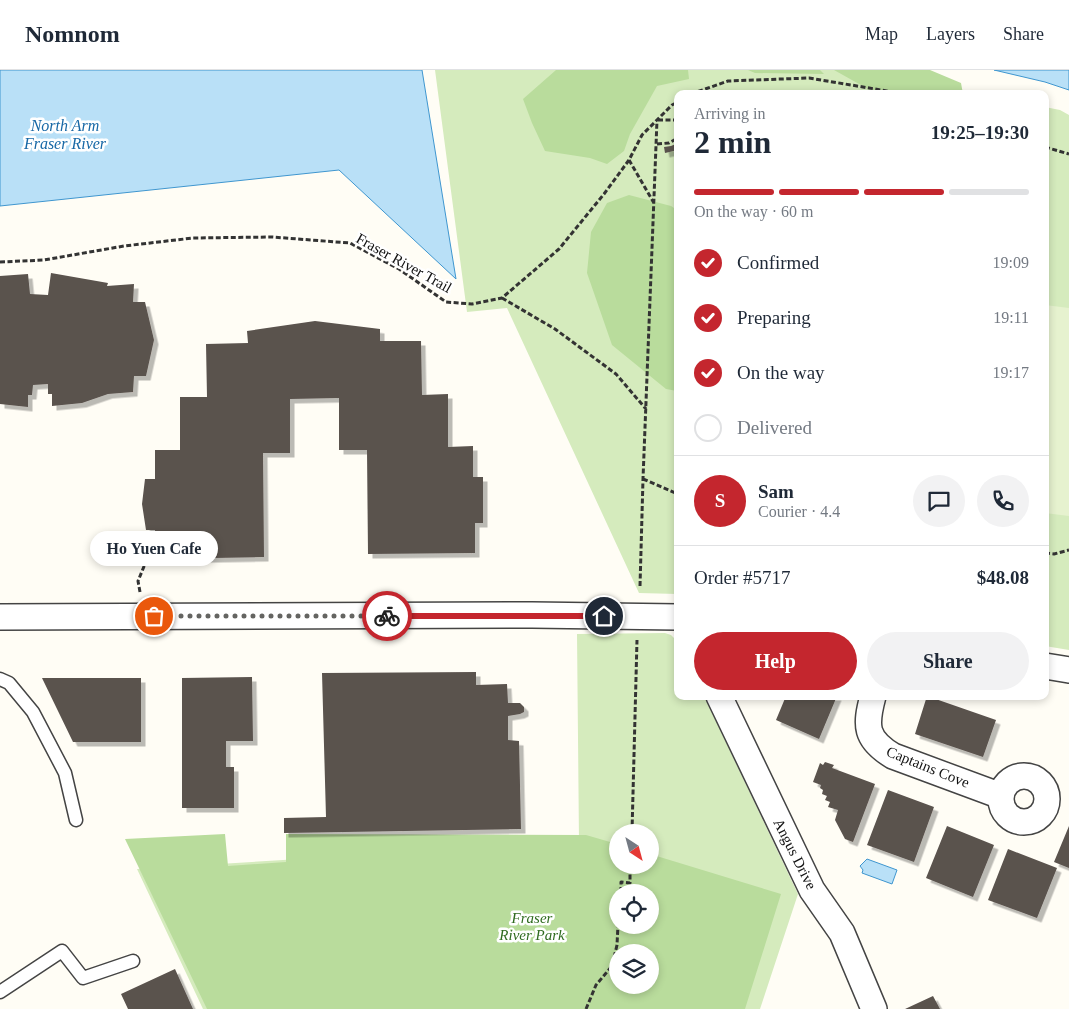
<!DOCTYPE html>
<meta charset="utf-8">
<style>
body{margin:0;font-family:Georgia,serif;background:#f2f2f3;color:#1f2937;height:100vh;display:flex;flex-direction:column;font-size:19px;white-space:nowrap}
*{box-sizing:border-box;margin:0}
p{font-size:16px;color:#747a83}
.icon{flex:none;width:28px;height:28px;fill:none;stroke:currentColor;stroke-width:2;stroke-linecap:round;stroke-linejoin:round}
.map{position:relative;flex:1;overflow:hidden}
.drawer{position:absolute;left:674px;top:20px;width:375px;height:610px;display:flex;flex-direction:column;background:#fff;border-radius:10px;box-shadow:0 2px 8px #0003}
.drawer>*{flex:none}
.needle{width:32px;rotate:144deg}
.tools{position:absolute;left:609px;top:754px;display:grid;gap:10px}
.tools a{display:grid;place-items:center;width:50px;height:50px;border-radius:50%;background:#fff;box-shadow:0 2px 8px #0003;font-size:25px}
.pin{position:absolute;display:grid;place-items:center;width:42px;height:42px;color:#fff;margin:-21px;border:2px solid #fff;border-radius:50%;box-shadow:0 1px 5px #0007}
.courier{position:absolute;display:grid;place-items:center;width:50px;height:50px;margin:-25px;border:4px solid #c4262e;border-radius:50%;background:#fff;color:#222;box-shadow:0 1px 6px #0007}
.bubble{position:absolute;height:35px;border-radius:18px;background:#fff;box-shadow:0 2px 8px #0003;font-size:16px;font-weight:700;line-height:35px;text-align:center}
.summary em{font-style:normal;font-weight:700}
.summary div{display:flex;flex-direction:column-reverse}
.summary{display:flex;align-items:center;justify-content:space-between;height:85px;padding:0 20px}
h1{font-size:32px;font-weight:700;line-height:38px}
.bar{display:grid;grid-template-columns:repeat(4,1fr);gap:8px 5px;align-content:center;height:60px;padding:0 20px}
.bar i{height:6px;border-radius:4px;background:#e0e1e3}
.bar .active{background:#c4262e}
.bar p{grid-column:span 4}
.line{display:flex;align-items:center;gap:12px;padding:0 20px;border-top:1px solid #e0e1e3}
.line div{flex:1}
.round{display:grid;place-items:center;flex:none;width:52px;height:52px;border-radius:26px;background:#f2f2f3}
ol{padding:0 20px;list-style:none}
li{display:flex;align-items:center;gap:15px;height:55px}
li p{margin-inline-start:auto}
li .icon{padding:5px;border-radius:50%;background:#c4262e;color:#fff;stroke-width:4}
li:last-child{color:#747a83}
li i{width:28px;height:28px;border:2px solid #e0e1e3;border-radius:50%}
.button{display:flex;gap:10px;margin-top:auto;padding:10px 20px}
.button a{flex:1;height:58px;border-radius:30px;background:#c4262e;color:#fff;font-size:20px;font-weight:700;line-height:58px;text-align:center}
.button a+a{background:#f2f2f3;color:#1f2937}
header{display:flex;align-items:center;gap:30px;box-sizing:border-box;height:70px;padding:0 25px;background:#fff;border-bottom:1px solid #e0e1e3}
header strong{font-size:24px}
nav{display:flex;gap:28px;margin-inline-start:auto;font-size:18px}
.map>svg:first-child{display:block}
.green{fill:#d5ebbd;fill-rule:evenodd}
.forest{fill:#b9dc9c;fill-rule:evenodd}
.pitch{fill:#e6f2cf}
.water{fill:#b9e0f7;stroke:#3f96cf}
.building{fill:#5a524d;filter:url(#shadow)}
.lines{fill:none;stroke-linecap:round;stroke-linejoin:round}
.lane-casing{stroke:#444;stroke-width:15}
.street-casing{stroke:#444;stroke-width:28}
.path{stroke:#333;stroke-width:3;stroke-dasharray:5 2.5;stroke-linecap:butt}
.lane{stroke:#fff;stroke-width:12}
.street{stroke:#fff;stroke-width:25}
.done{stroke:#646461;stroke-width:5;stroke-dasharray:0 9}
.route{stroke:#c4262e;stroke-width:6}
.labels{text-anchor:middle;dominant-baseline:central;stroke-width:5;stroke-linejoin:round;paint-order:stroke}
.street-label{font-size:15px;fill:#111;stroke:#fff}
.park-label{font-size:15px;font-style:italic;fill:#2f6b1f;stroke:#fff}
.water-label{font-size:16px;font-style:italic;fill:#1768a6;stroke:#fff}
</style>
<header>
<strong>Nomnom</strong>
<nav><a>Map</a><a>Layers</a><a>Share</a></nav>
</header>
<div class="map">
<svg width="1069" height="939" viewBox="0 0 1069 939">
<defs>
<filter id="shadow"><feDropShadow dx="4.5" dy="4.5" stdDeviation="0" flood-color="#0004"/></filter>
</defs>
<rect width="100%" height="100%" fill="#fffdf5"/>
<path class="green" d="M435 0H867L982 24H678L677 524 639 523 507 238 467 242Z
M1045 37 1060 40 1069 45V580L1045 576Z
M665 563 671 565 677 571 678 626H704L798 824 760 939H203L137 799 579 772 577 564ZM618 762H650V795H618ZM618 822H650V855H618ZM618 882H650V915H618Z"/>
<path class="forest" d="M556 0H688L689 9 657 16 630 64 624 81 607 94 590 88 545 81 532 53 523 29Z
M748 0H820L824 4 755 3Z
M834 0H930L961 13 963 24H877Z
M629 125 671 136 677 140V321L666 319 612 275 587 203 591 162 607 133Z
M225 764 228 796 286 792V764L586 765 617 774 618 795H650V784L781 824 745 939H207L125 769ZM650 822V855H618V822ZM650 882V915H618V882Z"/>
<path class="pitch" d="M1045 235 1069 238V446L1045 443Z"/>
<path class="water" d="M0 0H422L456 209 339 100 0 136Z
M994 0H1069V20L1045 12Z
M867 789 897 800 892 814 862 803 863 800 860 796Z"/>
<path class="building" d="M678 73V80L665 83 664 77 671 76Z
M51 203 108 213 107 216 134 214 133 232H145L154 270 146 306H134L133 322 108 324 82 333 52 336V324H48V314L33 315 32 325H28V337L0 334V206L28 204 30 224 48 225Z
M315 251 380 259V271H421L422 325 448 324V377L473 376V407H483V453H475V483L368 484 367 380H339V328L290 329V383H263L264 487 156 489 155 460H146L142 434 145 409H155V380H180V327H207L206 274 248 273 247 261Z
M476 602V615L507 614 508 633H520L524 637V642L520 644 508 646V670L519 671 521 759 284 763V748L326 747 322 603Z
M252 607 253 671H226V697H234V738H182V608Z
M42 608H141V672H73Z
M786 626H837L819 669 776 650Z
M927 626 996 650 983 687 915 664Z
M825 692 834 695 832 698 875 714 853 772 845 769 835 750 838 740 828 737 830 732 825 730 827 726 822 724 823 720 820 718 821 715 813 712 820 693 823 695Z
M888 720 934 737 914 792 867 775Z
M947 756 994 775 973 827 926 808Z
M1069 756V798L1054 792Z
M1008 779 1057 798 1037 848 988 830Z
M175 899 193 939H128L121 924Z
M933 926 940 939H905Z"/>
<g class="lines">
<defs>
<path id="lane" d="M0 609 9 613 33 642 65 703 76 750
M0 922 62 881 83 908 133 891"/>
<path id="street" d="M0 547 532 545 678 547
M1045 596 1069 600
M719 626 812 820 842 863 874 939
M873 626C865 656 865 669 893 686L1001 726
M1001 729a23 23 0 1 1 46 0a23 23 0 1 1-46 0Z"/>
</defs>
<use href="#lane" class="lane-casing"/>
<use href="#street" class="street-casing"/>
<path class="path" d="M691 24 728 11 809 8 905 24
M658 50H678
M657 74 669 73 678 68
M1045 77 1069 84
M629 90 654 133
M0 192 44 190 124 176 193 168 272 167 350 173 399 199 446 232 472 234 502 228 559 179 604 124 629 90 642 65 672 35 678 32
M502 228 555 259 616 304 646 339
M643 409 678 424
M1045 483 1054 484 1069 480
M640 516 643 409 657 50
M140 522 138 511 145 494V470
M632 762 637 570
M621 822V812L630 813V795
M586 939 596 915 612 896 617 875 618 855"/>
<use href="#lane" class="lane"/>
<use href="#street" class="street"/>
</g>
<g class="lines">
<path class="done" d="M154 546H387"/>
<path class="route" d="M387 546H604"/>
</g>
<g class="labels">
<g class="street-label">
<text transform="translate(404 193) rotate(29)">Fraser River Trail</text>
<text transform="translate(928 697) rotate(22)">Captains Cove</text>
<text transform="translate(795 784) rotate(63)">Angus Drive</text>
</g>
<g class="park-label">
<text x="532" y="848">Fraser<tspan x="532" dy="17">River Park</tspan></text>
</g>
<g class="water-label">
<text x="65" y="55">North Arm<tspan x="65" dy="18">Fraser River</tspan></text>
</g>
</g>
</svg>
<div class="tools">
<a><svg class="needle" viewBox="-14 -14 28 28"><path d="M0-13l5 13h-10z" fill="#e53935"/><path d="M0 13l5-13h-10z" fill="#747a83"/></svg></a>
<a><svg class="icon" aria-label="locate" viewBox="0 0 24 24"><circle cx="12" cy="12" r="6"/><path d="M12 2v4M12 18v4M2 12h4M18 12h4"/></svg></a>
<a><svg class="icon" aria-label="layers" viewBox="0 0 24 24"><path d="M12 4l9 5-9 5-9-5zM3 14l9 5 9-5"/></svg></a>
</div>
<div class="pin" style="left:154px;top:546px;background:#ea580c"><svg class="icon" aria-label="bag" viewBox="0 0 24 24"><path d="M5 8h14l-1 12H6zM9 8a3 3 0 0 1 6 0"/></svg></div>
<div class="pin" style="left:604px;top:546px;background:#1f2937"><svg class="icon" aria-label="home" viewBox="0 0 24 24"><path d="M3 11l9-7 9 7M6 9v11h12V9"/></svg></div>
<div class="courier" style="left:387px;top:546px"><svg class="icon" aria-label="bike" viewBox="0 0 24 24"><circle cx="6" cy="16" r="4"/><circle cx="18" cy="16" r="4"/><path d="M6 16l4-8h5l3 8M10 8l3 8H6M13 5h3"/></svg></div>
<div class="bubble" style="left:90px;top:461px;width:128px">Ho Yuen Cafe</div>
<section class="drawer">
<div class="summary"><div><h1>2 min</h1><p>Arriving in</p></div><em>19:25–19:30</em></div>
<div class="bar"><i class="active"></i><i class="active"></i><i class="active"></i><i></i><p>On the way · 60 m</p></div>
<ol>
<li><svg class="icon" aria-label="check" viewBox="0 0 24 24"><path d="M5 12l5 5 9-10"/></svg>Confirmed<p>19:09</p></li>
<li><svg class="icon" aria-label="check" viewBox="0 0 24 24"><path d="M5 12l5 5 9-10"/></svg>Preparing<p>19:11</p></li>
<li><svg class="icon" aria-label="check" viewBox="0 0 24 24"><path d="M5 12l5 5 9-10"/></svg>On the way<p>19:17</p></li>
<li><i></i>Delivered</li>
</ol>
<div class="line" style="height:90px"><b class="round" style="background:#c4262e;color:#fff">S</b><div><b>Sam</b><p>Courier · 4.4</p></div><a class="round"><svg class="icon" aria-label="chat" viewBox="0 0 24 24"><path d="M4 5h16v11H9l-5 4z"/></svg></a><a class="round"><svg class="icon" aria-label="phone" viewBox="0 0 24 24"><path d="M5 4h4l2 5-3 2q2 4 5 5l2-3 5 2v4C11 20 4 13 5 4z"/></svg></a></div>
<div class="line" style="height:65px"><div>Order #5717</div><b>$48.08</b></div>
<div class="button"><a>Help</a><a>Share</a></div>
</section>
</div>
